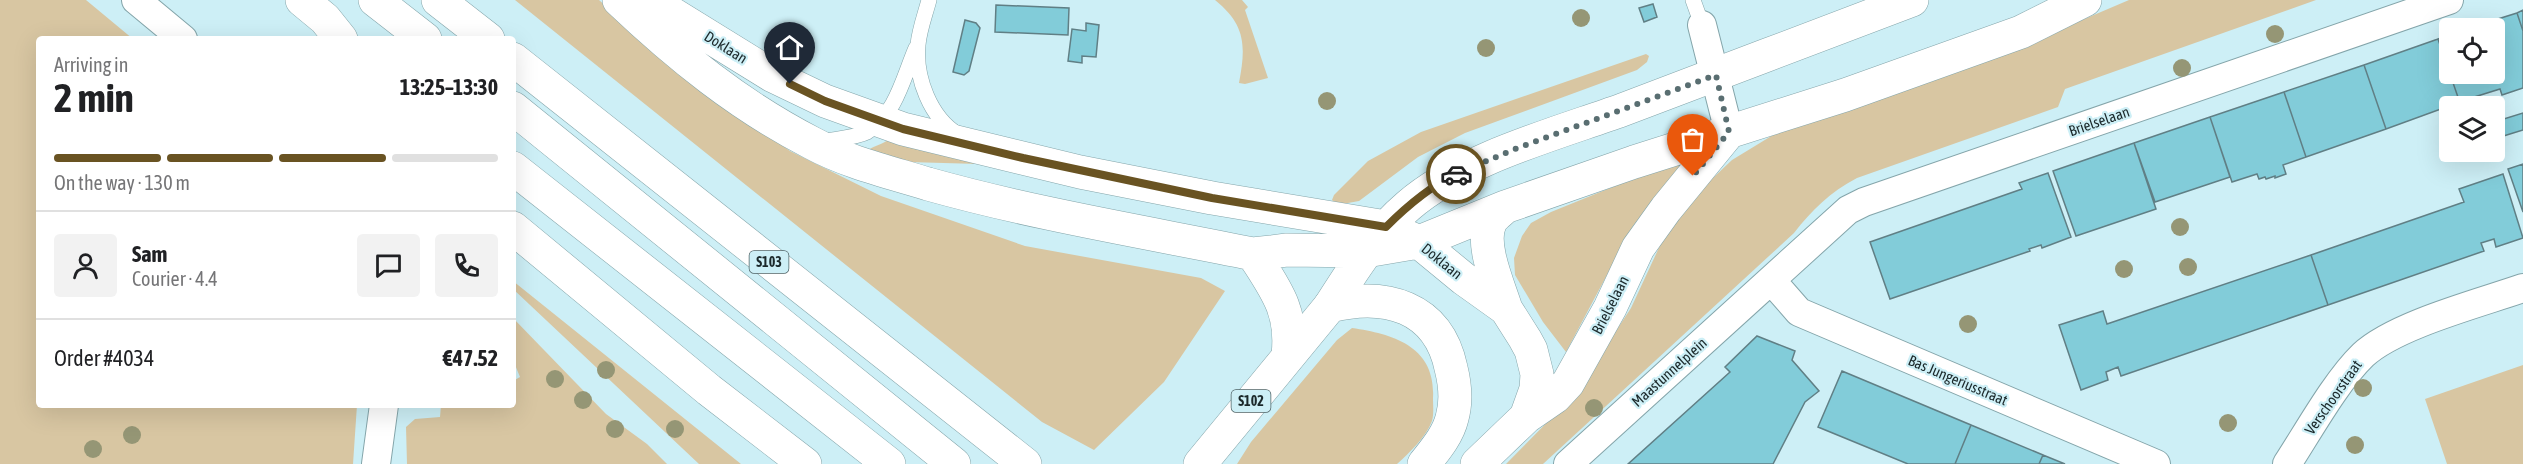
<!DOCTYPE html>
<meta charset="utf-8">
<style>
body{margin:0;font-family:"Asap Condensed",sans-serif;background:#f2f2f2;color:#202124;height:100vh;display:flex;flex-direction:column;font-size:22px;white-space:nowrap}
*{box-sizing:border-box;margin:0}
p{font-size:20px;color:#757577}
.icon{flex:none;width:33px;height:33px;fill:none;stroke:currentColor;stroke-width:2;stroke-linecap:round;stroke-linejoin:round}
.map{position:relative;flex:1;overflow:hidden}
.side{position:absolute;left:36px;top:36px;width:480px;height:372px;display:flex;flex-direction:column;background:#fff;border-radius:6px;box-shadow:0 6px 24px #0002}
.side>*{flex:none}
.buttons{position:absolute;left:2439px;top:18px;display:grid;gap:12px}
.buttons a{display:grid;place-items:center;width:66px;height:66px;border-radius:6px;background:#fff;box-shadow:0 6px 24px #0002;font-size:30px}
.pin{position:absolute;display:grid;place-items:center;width:51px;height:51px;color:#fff;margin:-62px -26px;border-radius:50% 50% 50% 0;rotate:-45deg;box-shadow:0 0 6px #0007}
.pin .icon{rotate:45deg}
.courier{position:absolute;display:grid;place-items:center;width:60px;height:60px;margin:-30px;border:4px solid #695322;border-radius:50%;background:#fff;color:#222;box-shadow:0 2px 8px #0007}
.head em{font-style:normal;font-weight:700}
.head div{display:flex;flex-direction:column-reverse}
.head{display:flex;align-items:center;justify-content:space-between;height:102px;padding:0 18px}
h1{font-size:39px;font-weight:700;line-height:45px}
.bar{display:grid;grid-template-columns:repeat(4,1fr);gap:9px 6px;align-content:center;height:72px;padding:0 18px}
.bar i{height:8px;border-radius:4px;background:#e0e0e0}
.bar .active{background:#695322}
.bar p{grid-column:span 4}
.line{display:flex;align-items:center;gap:15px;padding:0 18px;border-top:2px solid #e0e0e0}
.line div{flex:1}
.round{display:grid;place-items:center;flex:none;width:63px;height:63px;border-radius:6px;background:#f2f2f2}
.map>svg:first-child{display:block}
.green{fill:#d8c6a2}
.building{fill:#82ccd9;stroke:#607f85;stroke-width:1.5}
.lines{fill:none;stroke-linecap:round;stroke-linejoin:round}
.service-casing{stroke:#84a5aa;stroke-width:16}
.minor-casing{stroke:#84a5aa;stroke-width:30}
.secondary-casing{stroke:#84a5aa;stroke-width:34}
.primary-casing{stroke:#84a5aa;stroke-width:34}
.trunk-casing{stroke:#84a5aa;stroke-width:34}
.service{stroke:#fff;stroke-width:15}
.minor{stroke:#fff;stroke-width:28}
.secondary{stroke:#fff;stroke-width:33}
.primary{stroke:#fff;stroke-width:33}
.trunk{stroke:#fff;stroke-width:33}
.tree{fill:#959675}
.done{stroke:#596e71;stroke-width:6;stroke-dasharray:0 10.8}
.route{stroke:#695322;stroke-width:8}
.labels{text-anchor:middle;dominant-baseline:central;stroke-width:4.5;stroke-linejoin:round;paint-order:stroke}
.shield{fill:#cdeff6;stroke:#506467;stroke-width:1.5}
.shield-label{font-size:14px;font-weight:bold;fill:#1b282a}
.street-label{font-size:15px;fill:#1b282a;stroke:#cdeff6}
</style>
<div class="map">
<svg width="2523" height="464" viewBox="0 0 2523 464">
<rect width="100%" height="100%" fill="#cdeff6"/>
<path class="green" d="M0 0H86L133 39H39V405H357L353 464H0Z
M515 0H599L686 77 790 151 881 196 1025 246 1201 278 1225 291 1164 382 1094 450 1042 422Z
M1215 0H1242L1248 7 1245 10 1268 78 1245 84 1239 83C1246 46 1246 25 1215 0Z
M2129 0H2316L2065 89 2058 107 1857 178C1830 192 1812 210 1794 233L1543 464H1506L1574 395 1631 308 1663 239 1696 194 1732 160 1791 124 2061 29Z
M1646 54 1649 56 1647 62 1637 70 1465 133 1418 157 1359 201 1337 205 1332 200 1334 195 1368 161 1421 132Z
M891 138 979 164 908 162 864 153C871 146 883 145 891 138Z
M1689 156 1633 226 1566 352 1543 322 1515 275 1514 258 1522 236 1531 223 1551 212Z
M513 281 741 464H699L513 289Z
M513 318 606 414 647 444 667 464H407L406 427 415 419 440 417 441 405H513V381L520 377 513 360Z
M1352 328C1394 334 1436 347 1433 398 1433 404 1434 414 1432 421 1426 437 1409 453 1397 464H1237L1251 442 1337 340Z
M2523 365V464H2447L2425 399Z"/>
<path class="building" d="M1653 4 1657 17 1644 22 1639 8Z
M996 5 1069 8 1068 35 995 32Z
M2523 10V31L2517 13Z
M2517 13 2523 31V88L2502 95 2500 89 2471 98 2473 105 2461 106 2450 74H2494V28H2469Z
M965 20 976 23 980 28 969 71 964 75 953 72Z
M1086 23 1099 25 1096 57 1082 56V63L1068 61 1072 29 1086 31Z
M2450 35V72L2438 39Z
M2438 39 2461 106H2449L2386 129 2364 65Z
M2364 65 2386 129 2306 157 2284 92Z
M2284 92 2306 157 2283 165 2286 174 2275 178V176L2266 179 2265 177 2259 179 2257 174 2232 182 2210 117Z
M2523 113V130L2497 138 2494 122Z
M2210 117 2230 177 2155 202 2134 143Z
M2134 143 2156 209 2076 236 2053 171Z
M2523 164V212L2508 169Z
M2048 173 2071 237 2042 248 2041 245 2029 249 2030 251 1890 299 1870 242 2022 189 2019 183Z
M2503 174 2523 238 2496 247 2494 239 2481 243 2484 251 2328 305 2311 255 2464 202 2459 189Z
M2311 255 2328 305 2121 376 2118 367 2106 372 2108 380 2081 390 2059 325 2103 311 2107 324Z
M1757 336 1795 351 1792 360 1819 391 1805 402 1773 464H1628L1730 372 1725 367Z
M1842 371 1971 425 1955 464H1908L1818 427Z
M1971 425 2043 455 2039 464H1955Z
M2043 455 2065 464H2039Z"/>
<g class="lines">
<defs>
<path id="service" d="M929 0C925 15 919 31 918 45 915 77 930 118 959 135
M1693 0 1702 25
M821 142C834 139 855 138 867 132 896 115 904 75 916 48"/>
<path id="minor" d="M136 0 183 39
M1702 25 1729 132
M1771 280 1799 312 2156 464
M376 464 384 405
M1568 464 1848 210 1864 202 2449 0
M2287 464C2308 432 2336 381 2363 355 2395 325 2480 303 2523 288"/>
<path id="secondary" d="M619 0C678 56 740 106 812 143 849 163 889 172 928 184 1035 214 1144 232 1253 254L1287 250 1366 251 1419 242 1505 207 1634 162 1845 95 2021 32 2085 0
M650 0 773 76 825 101 903 129 1080 172 1212 198 1386 227 1419 242 1464 279 1506 309 1525 339 1531 350 1537 374 1536 389 1526 417
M1505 207C1501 211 1494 216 1491 221 1479 243 1499 286 1506 309
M1253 254C1276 290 1293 311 1288 355
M1330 306C1353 270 1375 234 1408 206 1462 159 1555 134 1622 110 1719 74 1815 36 1912 0
M1477 464 1526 417 1555 397 1568 383 1610 308 1638 248 1666 209 1729 132"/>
<path id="primary" d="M1200 464 1330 306C1385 292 1438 306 1451 368 1455 384 1457 401 1452 418 1448 435 1435 450 1424 464"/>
<path id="trunk" d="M302 0 325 19 341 39
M375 0 425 39
M438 0 488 39
M513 59 1025 464
M513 108 954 464
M513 168 889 464
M513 228 709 390 805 464"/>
</defs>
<use href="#service" class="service-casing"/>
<use href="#minor" class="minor-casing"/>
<use href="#secondary" class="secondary-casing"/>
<use href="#primary" class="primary-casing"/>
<use href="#trunk" class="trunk-casing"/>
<use href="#service" class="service"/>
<use href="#minor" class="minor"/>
<use href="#secondary" class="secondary"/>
<use href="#primary" class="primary"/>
<use href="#trunk" class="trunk"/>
</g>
<g class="tree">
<circle cx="1581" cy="18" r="9"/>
<circle cx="2275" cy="34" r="9"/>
<circle cx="1486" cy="48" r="9"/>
<circle cx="2182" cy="68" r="9"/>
<circle cx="1327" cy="101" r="9"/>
<circle cx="2180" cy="227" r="9"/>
<circle cx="2188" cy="267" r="9"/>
<circle cx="2124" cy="269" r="9"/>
<circle cx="1968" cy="324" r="9"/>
<circle cx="606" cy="370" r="9"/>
<circle cx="555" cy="379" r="9"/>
<circle cx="2363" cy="388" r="9"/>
<circle cx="583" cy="400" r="9"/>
<circle cx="1594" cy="408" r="9"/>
<circle cx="2228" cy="423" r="9"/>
<circle cx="615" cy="429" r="9"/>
<circle cx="675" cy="429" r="9"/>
<circle cx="132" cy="435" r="9"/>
<circle cx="2355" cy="445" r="9"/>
<circle cx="93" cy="449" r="9"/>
</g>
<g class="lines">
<path class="done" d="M1456 174 1515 149 1716 75 1729 132 1693 176"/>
<path class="route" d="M790 84 825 101 903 129 1023 158 1212 198 1386 227C1407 206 1429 187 1456 174"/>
</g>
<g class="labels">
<g class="shield">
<rect x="749.5" y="251" width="39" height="22" rx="4.5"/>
<rect x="1231.5" y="390" width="39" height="22" rx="4.5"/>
</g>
<g class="shield-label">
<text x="769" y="262">S103</text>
<text x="1251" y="401">S102</text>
</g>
<g class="street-label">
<text transform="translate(726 47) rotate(32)">Doklaan</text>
<text transform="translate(2099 121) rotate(-19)">Brielselaan</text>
<text transform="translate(1442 261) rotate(39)">Doklaan</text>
<text transform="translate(1610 305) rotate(-63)">Brielselaan</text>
<text transform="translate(1669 372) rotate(-42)">Maastunnelplein</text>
<text transform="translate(1958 380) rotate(23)">Bas Jungeriusstraat</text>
<text transform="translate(2333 397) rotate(-55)">Verschoorstraat</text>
</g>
</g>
</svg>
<div class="buttons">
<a><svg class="icon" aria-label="locate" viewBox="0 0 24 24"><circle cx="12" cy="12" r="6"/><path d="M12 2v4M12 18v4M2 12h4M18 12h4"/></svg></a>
<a><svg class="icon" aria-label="layers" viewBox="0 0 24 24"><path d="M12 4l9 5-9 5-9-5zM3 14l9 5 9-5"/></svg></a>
</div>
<div class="pin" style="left:1693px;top:176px;background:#ea580c"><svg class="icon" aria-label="bag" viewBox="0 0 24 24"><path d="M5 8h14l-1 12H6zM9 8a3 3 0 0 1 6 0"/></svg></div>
<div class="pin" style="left:790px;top:84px;background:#1f2937"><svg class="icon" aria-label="home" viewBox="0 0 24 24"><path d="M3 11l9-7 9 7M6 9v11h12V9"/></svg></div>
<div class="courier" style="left:1456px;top:174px"><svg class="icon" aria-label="car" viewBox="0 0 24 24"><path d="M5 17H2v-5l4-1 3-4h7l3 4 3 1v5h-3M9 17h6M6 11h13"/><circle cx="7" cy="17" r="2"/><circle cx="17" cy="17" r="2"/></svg></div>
<section class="side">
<div class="head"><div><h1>2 min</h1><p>Arriving in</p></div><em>13:25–13:30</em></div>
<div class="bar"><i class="active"></i><i class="active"></i><i class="active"></i><i></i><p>On the way · 130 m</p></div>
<div class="line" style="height:108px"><a class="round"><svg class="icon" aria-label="person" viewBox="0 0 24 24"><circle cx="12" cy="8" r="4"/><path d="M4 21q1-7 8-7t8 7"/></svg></a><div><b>Sam</b><p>Courier · 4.4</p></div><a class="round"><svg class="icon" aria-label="chat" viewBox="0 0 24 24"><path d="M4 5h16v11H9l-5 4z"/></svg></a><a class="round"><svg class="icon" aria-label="phone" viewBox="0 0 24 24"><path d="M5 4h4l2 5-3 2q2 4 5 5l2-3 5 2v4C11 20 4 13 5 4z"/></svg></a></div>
<div class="line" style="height:78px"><div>Order #4034</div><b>€47.52</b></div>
</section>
</div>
